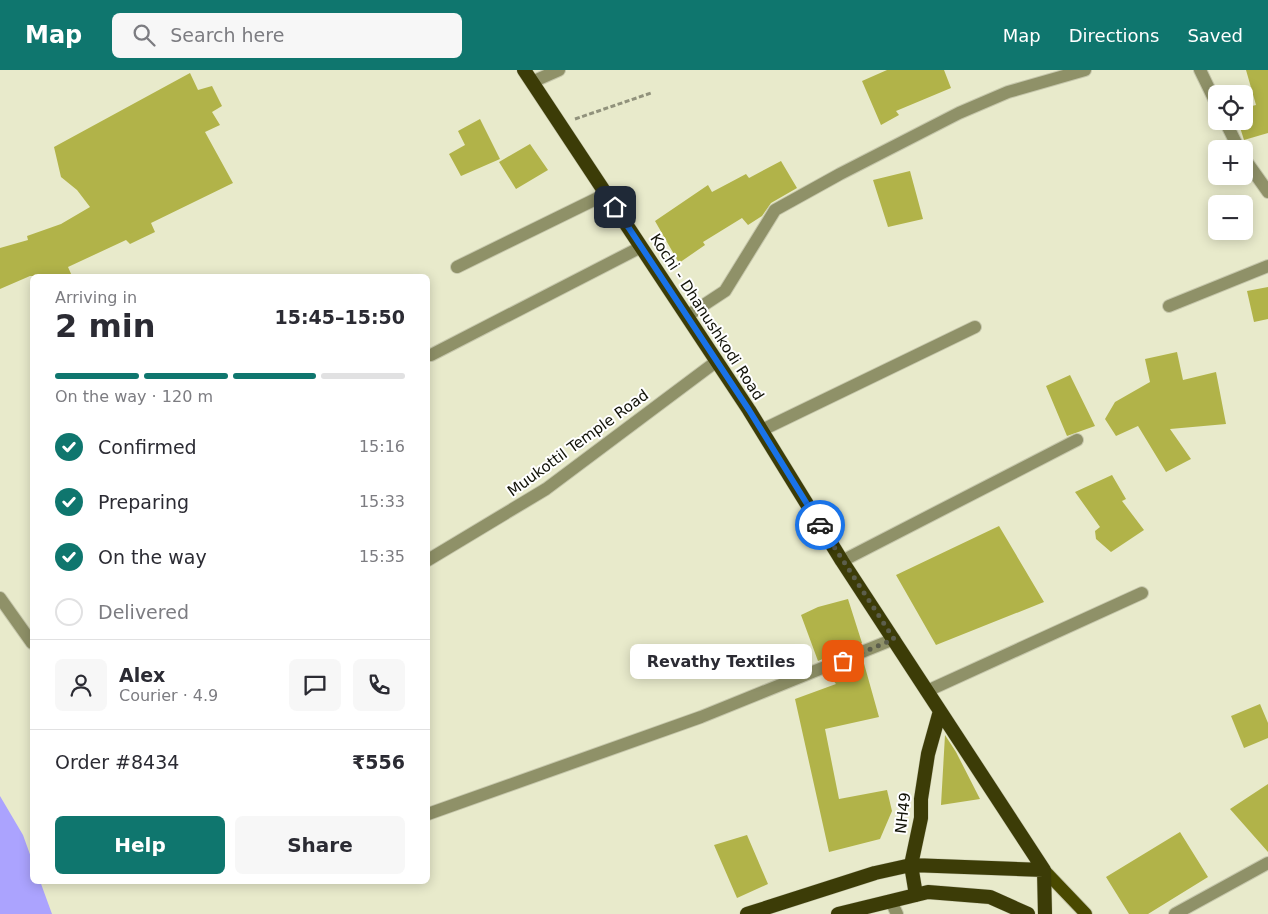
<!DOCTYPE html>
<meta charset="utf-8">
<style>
body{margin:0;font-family:"DejaVu Sans",sans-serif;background:#f7f7f7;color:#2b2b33;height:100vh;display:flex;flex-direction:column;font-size:19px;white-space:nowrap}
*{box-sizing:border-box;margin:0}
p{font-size:16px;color:#7c7c81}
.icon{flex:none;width:28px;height:28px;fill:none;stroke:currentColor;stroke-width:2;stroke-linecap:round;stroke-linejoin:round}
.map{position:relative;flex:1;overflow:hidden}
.sheet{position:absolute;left:30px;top:204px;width:400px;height:610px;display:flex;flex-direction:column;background:#fff;border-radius:8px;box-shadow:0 2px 12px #0003}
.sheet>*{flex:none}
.tools{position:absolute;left:1208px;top:15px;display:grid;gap:10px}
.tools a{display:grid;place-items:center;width:45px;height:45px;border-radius:8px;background:#fff;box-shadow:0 2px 12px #0003;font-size:25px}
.pin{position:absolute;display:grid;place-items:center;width:42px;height:42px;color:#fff;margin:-21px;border-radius:10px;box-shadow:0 2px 8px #0006}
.courier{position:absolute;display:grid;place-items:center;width:50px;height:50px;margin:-25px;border:4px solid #1a73e8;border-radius:50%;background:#fff;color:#222;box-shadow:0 1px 6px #0007}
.bubble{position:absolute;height:35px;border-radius:8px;background:#fff;box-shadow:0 2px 12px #0003;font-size:16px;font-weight:700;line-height:35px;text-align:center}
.head em{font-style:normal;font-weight:700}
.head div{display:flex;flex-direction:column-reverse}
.head{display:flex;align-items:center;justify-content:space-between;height:85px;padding:0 25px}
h1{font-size:32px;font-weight:700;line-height:38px}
.bar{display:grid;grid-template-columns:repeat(4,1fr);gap:8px 5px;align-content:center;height:60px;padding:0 25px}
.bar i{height:6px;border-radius:4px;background:#e1e1e2}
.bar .on{background:#0f766e}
.bar p{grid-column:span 4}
.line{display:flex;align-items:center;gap:12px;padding:0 25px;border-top:1px solid #e1e1e2}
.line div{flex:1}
.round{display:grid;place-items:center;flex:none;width:52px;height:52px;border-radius:8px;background:#f7f7f7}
ol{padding:0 25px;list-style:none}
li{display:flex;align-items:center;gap:15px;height:55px}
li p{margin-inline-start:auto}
li .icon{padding:5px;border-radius:50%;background:#0f766e;color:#fff;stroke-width:4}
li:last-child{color:#7c7c81}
li i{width:28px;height:28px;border:2px solid #e1e1e2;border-radius:50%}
.cta{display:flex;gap:10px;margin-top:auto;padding:10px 25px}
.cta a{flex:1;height:58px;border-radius:8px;background:#0f766e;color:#fff;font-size:20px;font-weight:700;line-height:58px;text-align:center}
.cta a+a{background:#f7f7f7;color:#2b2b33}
header{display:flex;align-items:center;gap:30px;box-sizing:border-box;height:70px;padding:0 25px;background:#0f766e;color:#fff}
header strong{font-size:24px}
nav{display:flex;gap:28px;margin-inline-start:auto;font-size:18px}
.search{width:350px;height:45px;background:#f7f7f7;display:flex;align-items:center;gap:12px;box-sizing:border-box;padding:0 18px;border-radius:8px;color:#7c7c81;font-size:19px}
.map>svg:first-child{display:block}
.water{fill:#aba3fe}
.building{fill:#b1b349}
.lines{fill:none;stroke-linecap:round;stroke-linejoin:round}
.minor-casing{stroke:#c6c7ac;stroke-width:14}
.primary-casing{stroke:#c6c7ac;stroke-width:14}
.trunk-casing{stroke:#c6c7ac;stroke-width:15}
.path{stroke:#91927c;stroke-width:3;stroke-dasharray:5 2.5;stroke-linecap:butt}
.minor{stroke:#8f9168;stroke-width:12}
.primary{stroke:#494900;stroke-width:12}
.trunk{stroke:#3c3c07;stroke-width:14}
.done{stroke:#5c5e4c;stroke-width:5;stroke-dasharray:0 9}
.route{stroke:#1a73e8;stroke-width:6}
.labels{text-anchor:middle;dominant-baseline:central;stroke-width:4;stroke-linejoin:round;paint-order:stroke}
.street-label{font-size:15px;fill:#111207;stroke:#fff}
</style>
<header>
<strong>Map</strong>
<div class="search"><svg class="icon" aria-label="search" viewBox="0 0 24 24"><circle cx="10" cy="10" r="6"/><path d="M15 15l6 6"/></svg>Search here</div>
<nav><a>Map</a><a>Directions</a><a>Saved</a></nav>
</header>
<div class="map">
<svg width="1268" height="844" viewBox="0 0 1268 844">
<rect width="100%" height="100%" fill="#e8eacb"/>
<path class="water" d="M0 726 23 765 32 790V811H40L52 844H0Z"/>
<path class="building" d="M887 0H944L951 18 896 41 899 45 881 55 862 11Z
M1246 0H1268V63L1244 70 1238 51H1244V38L1256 35Z
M190 3 198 20 212 16 222 36 212 42 220 55 205 62 233 113 151 153 155 162 130 174 126 170 68 197 72 206H30L0 219V178L28 170 27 166 61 154 90 137 77 120 61 107 54 77Z
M480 49 500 89 461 106 449 84 465 75 458 61Z
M530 74 548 100 516 119 499 92Z
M781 91 797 118 771 133 762 146 748 155 742 148 703 172 705 175 679 193 655 151 708 115 712 122 746 104 749 108Z
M910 101 923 149 888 157 873 110Z
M1268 217V249L1254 252 1247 221Z
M1177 282 1183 310 1216 302 1226 354 1170 359 1191 389 1166 402 1138 356 1116 366 1105 349 1115 332 1150 312 1145 289Z
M1070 305 1095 356 1067 366 1046 316Z
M1112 405 1126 429 1122 431 1144 460 1111 482 1096 469 1095 461 1100 457 1075 422Z
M999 456 1044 532 936 575 896 505Z
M848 529 862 573 818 591 801 545 818 537Z
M863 590 879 647 825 659 839 729 887 720 892 741 880 769 829 782 795 629 836 614 828 604Z
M1260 634 1268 653V668L1244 678 1231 646Z
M945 665 956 682 980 729 941 735Z
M1268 714V782L1230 739Z
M1180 762 1208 807 1148 844H1129L1106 807Z
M747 765 768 814 737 828 714 775Z"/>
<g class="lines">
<defs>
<path id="minor" d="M1200 0 1216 33
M532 12 559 0
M1225 51 1239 79
M1244 88 1268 122
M457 197 606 124
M1169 236 1268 196
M687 246 725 221 775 140 840 104 959 43 1008 22 1085 0
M431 285 641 177
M762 360 975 257
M428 490 546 419 717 291
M842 491 1077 370
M0 528 32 573
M927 621 1142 523
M428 744 701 647 894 569
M891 831 897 844
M1175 844 1268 793"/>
<path id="primary" d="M1044 800 1086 844"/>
<path id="trunk" d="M524 0 749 340 842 491 1044 800 1045 844
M916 825 911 795 921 748V729L928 684 940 641
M747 844 875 803 911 795 1044 800
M838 844 928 822 990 827 1028 844"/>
</defs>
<use href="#minor" class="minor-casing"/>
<use href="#primary" class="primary-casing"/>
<use href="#trunk" class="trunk-casing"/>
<path class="path" d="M575 49 651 23"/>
<use href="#minor" class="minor"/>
<use href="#primary" class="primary"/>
<use href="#trunk" class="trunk"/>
</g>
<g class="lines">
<path class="done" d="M820 455 894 569 843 591"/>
<path class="route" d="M615 137 749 340 820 455"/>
</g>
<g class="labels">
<g class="street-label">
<text transform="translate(707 247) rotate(57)">Kochi - Dhanushkodi Road</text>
<text transform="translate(578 373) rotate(-36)">Muukottil Temple Road</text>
<text transform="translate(903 743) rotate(-83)">NH49</text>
</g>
</g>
</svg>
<div class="tools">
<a><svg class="icon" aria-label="locate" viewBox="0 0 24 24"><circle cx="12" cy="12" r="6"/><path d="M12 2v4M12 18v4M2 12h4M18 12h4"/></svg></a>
<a>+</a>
<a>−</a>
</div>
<div class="pin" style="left:843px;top:591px;background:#ea580c"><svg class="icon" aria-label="bag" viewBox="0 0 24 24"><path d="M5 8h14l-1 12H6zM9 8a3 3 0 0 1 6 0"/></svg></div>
<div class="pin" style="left:615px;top:137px;background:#1f2937"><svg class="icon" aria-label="home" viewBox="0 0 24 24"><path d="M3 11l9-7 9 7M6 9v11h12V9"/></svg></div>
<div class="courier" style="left:820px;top:455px"><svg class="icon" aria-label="car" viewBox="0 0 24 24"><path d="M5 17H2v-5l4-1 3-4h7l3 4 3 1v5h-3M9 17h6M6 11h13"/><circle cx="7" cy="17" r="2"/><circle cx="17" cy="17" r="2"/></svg></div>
<div class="bubble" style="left:630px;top:574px;width:182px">Revathy Textiles</div>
<section class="sheet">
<div class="head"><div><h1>2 min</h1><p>Arriving in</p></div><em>15:45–15:50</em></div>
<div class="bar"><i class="on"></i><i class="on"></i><i class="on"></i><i></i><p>On the way · 120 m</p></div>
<ol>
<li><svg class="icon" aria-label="check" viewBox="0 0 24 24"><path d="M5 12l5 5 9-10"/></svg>Confirmed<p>15:16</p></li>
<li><svg class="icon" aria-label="check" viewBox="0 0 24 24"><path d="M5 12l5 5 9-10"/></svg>Preparing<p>15:33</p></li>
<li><svg class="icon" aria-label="check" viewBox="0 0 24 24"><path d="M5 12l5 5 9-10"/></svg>On the way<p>15:35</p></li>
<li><i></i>Delivered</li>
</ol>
<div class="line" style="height:90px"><a class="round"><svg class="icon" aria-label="person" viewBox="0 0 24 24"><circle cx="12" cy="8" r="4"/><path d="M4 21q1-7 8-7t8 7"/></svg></a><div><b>Alex</b><p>Courier · 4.9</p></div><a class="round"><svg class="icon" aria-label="chat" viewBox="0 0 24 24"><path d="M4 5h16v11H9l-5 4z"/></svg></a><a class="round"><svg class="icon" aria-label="phone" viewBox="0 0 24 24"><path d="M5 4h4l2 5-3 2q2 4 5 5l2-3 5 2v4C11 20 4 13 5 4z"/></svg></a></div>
<div class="line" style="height:65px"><div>Order #8434</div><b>₹556</b></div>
<div class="cta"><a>Help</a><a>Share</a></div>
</section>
</div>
